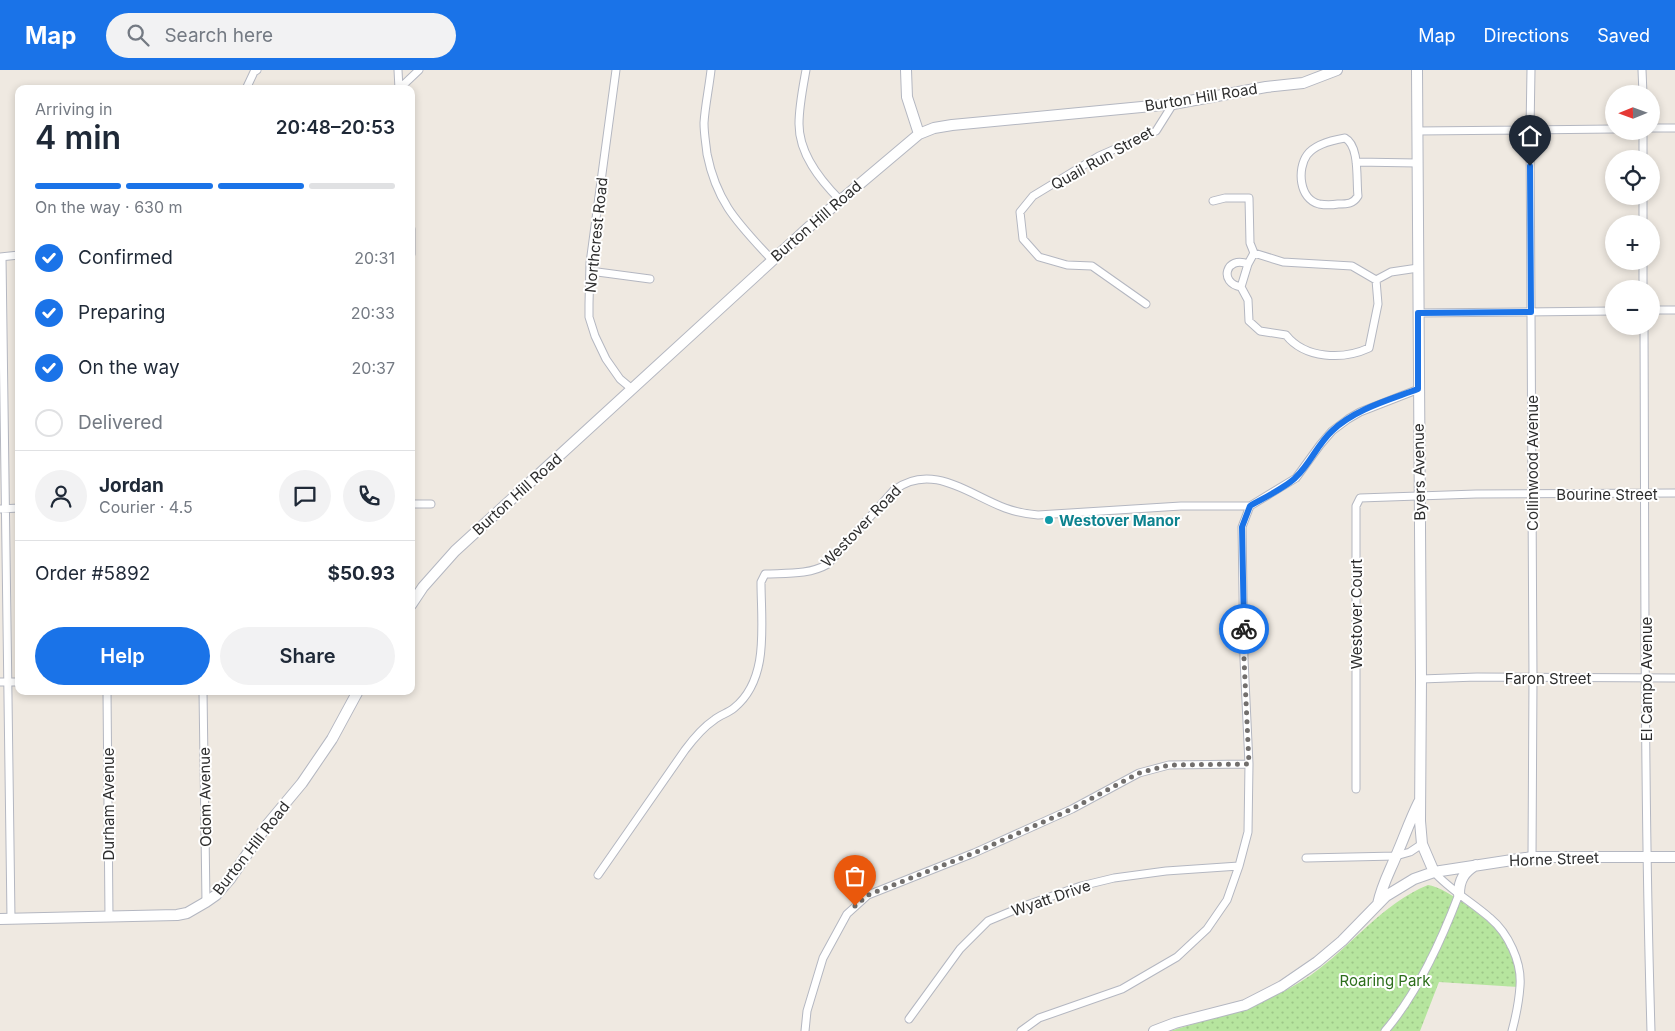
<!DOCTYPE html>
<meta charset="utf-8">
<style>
body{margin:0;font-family:Inter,sans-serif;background:#f2f2f3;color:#1f2937;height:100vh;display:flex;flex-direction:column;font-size:19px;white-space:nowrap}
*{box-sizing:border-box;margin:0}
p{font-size:16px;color:#747a83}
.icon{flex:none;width:28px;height:28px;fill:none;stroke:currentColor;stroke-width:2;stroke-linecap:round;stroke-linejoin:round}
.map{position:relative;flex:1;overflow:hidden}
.side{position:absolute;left:15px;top:15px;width:400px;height:610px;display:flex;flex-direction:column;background:#fff;border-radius:10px;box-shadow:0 2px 8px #0003}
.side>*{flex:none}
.needle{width:32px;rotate:269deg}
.controls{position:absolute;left:1605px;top:15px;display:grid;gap:10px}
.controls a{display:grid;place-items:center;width:55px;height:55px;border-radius:50%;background:#fff;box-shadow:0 2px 8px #0003;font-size:25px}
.pin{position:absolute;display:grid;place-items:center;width:42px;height:42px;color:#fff;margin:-51px -21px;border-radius:50% 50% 50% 0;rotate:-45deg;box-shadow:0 0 5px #0007}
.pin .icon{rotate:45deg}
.courier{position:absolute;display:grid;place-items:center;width:50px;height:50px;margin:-25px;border:4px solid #1a73e8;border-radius:50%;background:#fff;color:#222;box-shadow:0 1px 6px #0007}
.head em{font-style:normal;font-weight:600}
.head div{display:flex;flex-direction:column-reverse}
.head{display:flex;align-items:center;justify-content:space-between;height:85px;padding:0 20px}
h1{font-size:32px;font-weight:600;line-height:38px}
.bar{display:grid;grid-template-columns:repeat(4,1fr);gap:8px 5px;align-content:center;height:60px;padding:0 20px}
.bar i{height:6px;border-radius:4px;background:#e0e1e3}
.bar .selected{background:#1a73e8}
.bar p{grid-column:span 4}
.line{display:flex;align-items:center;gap:12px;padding:0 20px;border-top:1px solid #e0e1e3}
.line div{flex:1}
.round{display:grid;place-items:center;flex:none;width:52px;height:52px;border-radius:26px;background:#f2f2f3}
ol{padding:0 20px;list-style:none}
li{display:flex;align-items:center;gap:15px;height:55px}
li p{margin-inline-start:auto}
li .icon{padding:5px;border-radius:50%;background:#1a73e8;color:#fff;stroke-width:4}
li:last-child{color:#747a83}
li i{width:28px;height:28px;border:2px solid #e0e1e3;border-radius:50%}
.button{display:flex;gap:10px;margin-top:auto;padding:10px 20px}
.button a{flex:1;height:58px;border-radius:30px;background:#1a73e8;color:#fff;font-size:20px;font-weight:600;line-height:58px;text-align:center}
.button a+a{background:#f2f2f3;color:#1f2937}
header{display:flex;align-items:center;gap:30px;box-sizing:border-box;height:70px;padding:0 25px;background:#1a73e8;color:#fff}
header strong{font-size:24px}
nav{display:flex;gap:28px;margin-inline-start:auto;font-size:18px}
.search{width:350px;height:45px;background:#f2f2f3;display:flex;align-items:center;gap:12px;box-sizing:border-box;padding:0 18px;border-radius:28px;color:#747a83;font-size:19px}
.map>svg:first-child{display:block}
.park{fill:url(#park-dots)}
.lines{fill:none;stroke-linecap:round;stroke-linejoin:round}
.street-casing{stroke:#b4b7c1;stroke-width:9}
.secondary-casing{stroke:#b4b7c1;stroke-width:12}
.street{stroke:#fff;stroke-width:7}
.secondary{stroke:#fff;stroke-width:10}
.done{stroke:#726f6d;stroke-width:5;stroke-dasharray:0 9}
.route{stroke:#1a73e8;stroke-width:6}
.culture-dot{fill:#0f9aa8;stroke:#fff;stroke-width:2}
.labels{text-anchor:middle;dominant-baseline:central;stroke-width:4;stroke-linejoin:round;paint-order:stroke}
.street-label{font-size:15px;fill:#2e2e2e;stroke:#fff}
.culture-label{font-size:15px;font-weight:bold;fill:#0d838f;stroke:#fff;text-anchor:start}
.park-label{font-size:15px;fill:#2c6e1b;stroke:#fff}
</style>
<header>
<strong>Map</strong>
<div class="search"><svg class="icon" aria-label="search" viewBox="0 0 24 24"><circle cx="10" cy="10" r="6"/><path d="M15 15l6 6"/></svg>Search here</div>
<nav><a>Map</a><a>Directions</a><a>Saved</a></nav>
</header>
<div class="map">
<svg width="1675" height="961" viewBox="0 0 1675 961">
<defs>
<pattern id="park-dots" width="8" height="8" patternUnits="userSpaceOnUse" patternTransform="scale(1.25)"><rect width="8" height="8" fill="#b6e59e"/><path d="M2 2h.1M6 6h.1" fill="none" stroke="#9dc588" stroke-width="1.8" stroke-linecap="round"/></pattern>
</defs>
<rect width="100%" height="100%" fill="#efe9e1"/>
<path class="park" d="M1428 815C1446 817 1494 853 1505 869 1514 882 1518 902 1518 917L1439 912 1420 961H1170C1219 946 1268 935 1311 905 1351 877 1381 834 1428 815Z"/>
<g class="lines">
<defs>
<path id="street" d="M398 0 399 19
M616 0 590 193 589 234V247L595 266 606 289 620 309 632 319
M711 0C709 18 705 36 704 53 704 64 706 74 707 84 717 134 739 154 772 190
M806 0C803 17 799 36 799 54 799 84 820 110 840 130
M1531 0 1530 60 1533 608 1532 787
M1642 0 1643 24
M246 19 254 2 257 0
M399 19 419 0
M1651 58H1675
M1417 61 1614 59
M1643 61V89
M1345 68C1360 76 1356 110 1358 126 1353 134 1348 134 1338 134 1332 135 1325 135 1319 134 1299 129 1297 99 1307 85 1315 74 1333 70 1345 68Z
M1356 92 1417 93
M1643 126V154
M1213 131 1225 128H1249L1250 173 1254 183 1283 192 1352 196 1376 210 1391 202 1418 198
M411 159V184
M1254 183 1248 194 1241 217 1248 230 1249 251 1260 261 1286 265C1305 289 1343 290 1369 278L1378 234 1376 210
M0 187 19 185
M2 187 11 848
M1643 191V219
M590 201 650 209
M1241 217C1218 213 1226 185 1248 194
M1146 234 1092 196 1067 195 1039 187 1023 169 1020 142 1033 126 1099 86 1156 61 1173 34
M1651 240H1675
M1418 243 1614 241
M1644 256C1645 491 1644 726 1651 961
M411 434H431
M0 439 19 438
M1421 609 1477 607 1675 608
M0 612H19
M107 621 109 847
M203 621 206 832
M1356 719V436L1360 428 1476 424 1675 423
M1306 788 1396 786 1410 782 1422 774
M1434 802C1450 820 1472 832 1490 848 1508 863 1522 892 1520 916 1519 931 1516 946 1512 961
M598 805 685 680C694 668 702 658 714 650 720 645 728 643 734 638 770 609 761 554 761 512L765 504C787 503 809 505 828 494L894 420C932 392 968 424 1005 438 1016 442 1027 444 1038 445L1181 436H1250L1296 408 1320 375 1332 361 1348 349 1360 342 1419 319
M909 949 960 879 988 851 1024 836 1081 816 1114 808 1166 801 1239 796
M805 961 807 941 823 888 847 844 868 825 974 783 1072 739 1139 703 1169 695 1249 694
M1021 961 1039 948 1122 919 1177 887 1207 859 1227 830 1239 796 1248 762 1249 694 1244 589 1242 457 1250 436
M1385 961C1417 924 1442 869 1459 824"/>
<path id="secondary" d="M906 0 907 27 919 64
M1417 0 1421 609 1420 751 1422 774 1434 802
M411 535 423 517 455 481 810 156 919 64 934 58 952 55 1173 34 1266 17 1303 13 1337 0
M1459 824C1459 810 1464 802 1476 795
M1378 834C1382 815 1389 803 1396 786 1404 768 1410 750 1419 732
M0 849 177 845 187 843 206 832 216 825 230 809 267 755 302 713 332 669 358 621
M1154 961 1175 953 1245 935 1282 916 1317 892 1342 871 1386 826 1414 809 1434 802 1532 787H1675"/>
</defs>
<use href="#street" class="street-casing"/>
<use href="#secondary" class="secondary-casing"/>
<use href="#street" class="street"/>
<use href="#secondary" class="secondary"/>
</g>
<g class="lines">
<path class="done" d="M855 836 868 825 974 783 1072 739 1139 703 1169 695 1249 694 1244 589V559"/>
<path class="route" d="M1244 559 1242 457 1250 436C1262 429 1288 416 1296 407 1310 394 1317 375 1332 361 1355 339 1389 330 1418 319V243L1531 242 1530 96"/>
</g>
<circle class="culture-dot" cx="1049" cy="450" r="5"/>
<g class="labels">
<g class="street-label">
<text transform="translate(1201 27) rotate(-9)">Burton Hill Road</text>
<text transform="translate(1102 88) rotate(-29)">Quail Run Street</text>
<text transform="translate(816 151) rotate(-41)">Burton Hill Road</text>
<text transform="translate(596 165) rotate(-84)">Northcrest Road</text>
<text transform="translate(1532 393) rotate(-90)">Collinwood Avenue</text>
<text transform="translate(1419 402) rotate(-91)">Byers Avenue</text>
<text transform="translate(517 424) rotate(-42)">Burton Hill Road</text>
<text x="1607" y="424">Bourine Street</text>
<text transform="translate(861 456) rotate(-46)">Westover Road</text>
<text transform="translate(1356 544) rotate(-90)">Westover Court</text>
<text x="1548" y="608">Faron Street</text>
<text transform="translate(1646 609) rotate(-90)">El Campo Avenue</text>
<text transform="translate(205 727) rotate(-91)">Odom Avenue</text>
<text transform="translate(108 734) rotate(-90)">Durham Avenue</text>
<text transform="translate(251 778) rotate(-52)">Burton Hill Road</text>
<text transform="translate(1554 789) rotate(-2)">Horne Street</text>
<text transform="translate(1051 828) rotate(-19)">Wyatt Drive</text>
</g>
<g class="culture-label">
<text x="1059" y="450">Westover Manor</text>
</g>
<g class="park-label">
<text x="1385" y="910">Roaring Park</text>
</g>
</g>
</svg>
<div class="controls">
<a><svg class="needle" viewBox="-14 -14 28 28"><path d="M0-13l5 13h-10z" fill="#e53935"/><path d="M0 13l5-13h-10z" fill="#747a83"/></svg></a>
<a><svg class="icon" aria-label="locate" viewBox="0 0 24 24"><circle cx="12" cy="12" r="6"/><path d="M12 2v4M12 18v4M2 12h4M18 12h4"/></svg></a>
<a>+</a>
<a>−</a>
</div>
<div class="pin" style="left:855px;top:836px;background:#ea580c"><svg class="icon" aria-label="bag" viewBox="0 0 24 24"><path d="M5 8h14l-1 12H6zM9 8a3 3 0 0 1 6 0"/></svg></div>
<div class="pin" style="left:1530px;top:96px;background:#1f2937"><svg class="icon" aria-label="home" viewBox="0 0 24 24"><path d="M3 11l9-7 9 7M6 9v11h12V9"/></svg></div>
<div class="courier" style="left:1244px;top:559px"><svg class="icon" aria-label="bike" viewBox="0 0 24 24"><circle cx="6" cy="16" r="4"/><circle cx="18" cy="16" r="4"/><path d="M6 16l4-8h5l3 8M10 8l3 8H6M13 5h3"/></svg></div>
<section class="side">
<div class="head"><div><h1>4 min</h1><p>Arriving in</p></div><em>20:48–20:53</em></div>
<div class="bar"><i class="selected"></i><i class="selected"></i><i class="selected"></i><i></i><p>On the way · 630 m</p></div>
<ol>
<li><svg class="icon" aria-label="check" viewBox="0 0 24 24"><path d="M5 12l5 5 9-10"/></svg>Confirmed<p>20:31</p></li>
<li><svg class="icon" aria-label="check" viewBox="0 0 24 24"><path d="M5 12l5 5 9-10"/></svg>Preparing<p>20:33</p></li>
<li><svg class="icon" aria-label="check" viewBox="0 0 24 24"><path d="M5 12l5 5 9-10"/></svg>On the way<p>20:37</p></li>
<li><i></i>Delivered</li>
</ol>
<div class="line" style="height:90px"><a class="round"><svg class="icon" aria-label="person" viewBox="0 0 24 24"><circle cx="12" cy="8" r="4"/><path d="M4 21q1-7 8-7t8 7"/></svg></a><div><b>Jordan</b><p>Courier · 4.5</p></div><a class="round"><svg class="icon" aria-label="chat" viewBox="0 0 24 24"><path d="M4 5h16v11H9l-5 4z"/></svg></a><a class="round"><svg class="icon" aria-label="phone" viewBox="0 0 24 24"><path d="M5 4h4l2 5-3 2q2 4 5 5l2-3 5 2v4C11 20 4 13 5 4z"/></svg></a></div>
<div class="line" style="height:65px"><div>Order #5892</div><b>$50.93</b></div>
<div class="button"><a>Help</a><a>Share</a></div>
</section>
</div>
